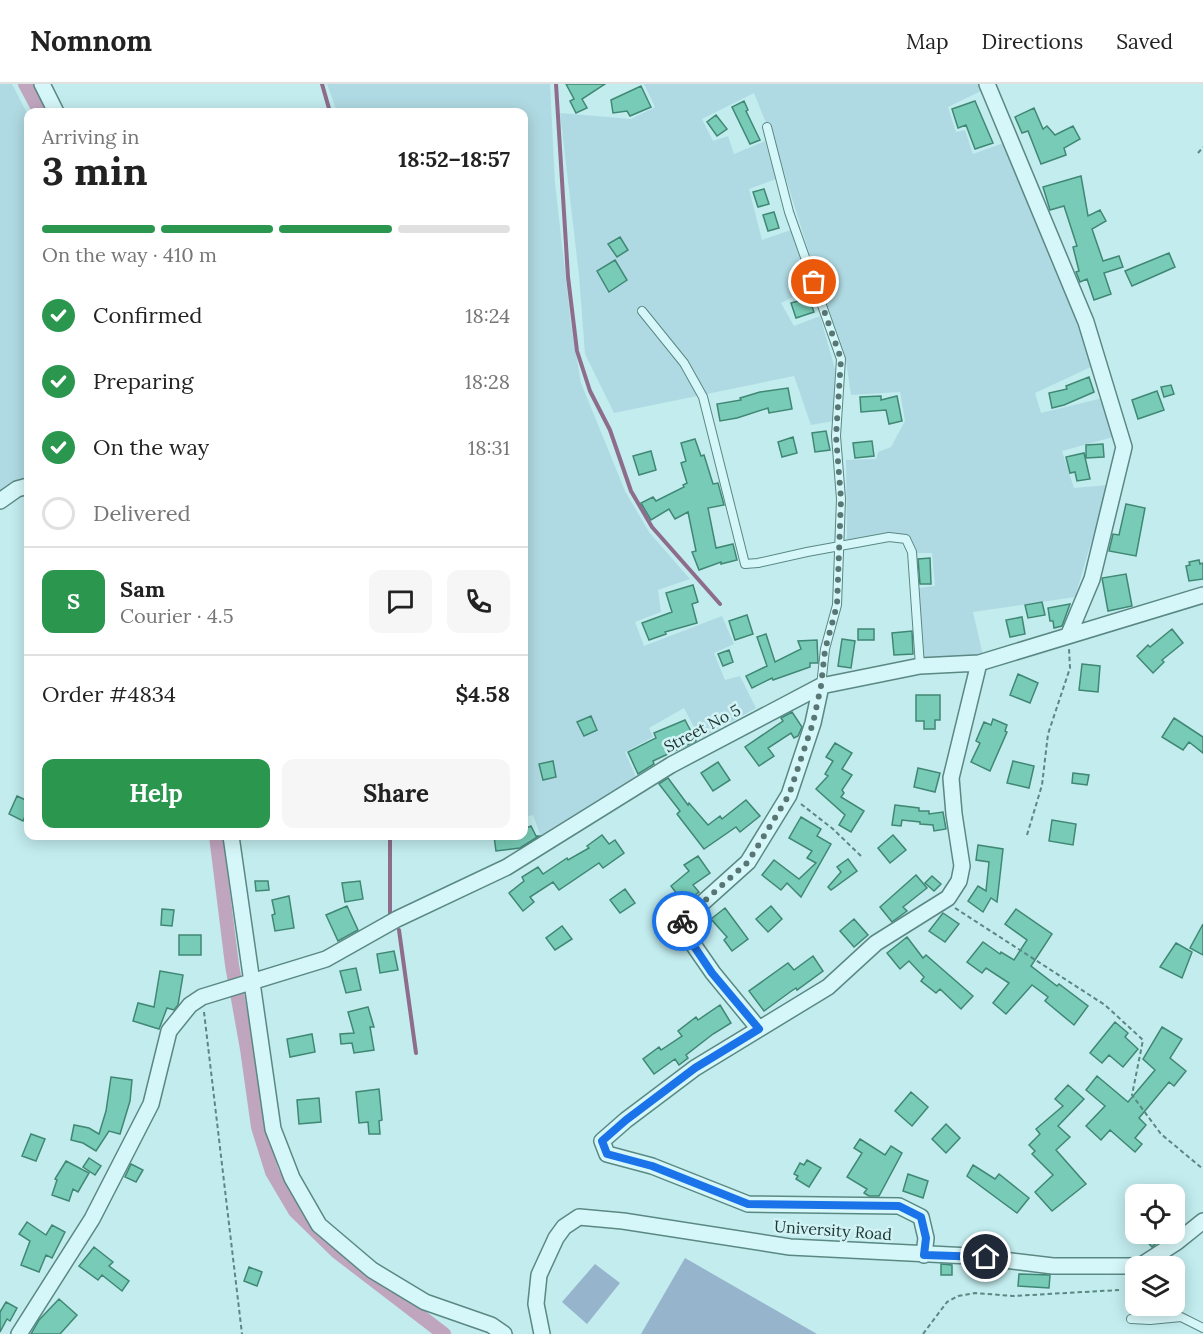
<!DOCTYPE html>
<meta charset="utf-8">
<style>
body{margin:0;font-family:Lora,serif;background:#f6f6f6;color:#222;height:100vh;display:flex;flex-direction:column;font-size:22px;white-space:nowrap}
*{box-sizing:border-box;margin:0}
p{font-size:20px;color:#767676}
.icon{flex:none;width:33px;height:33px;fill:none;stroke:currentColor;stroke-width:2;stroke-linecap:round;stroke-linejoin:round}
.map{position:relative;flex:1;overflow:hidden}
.drawer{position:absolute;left:24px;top:24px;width:504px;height:732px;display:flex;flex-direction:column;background:#fff;border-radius:12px;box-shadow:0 3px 15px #0003}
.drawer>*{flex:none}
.controls{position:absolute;left:1125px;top:1100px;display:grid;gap:12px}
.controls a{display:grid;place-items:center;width:60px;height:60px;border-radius:12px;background:#fff;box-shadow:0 3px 15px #0003;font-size:30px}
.pin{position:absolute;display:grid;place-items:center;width:51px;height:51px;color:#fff;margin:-26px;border:3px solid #fff;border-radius:50%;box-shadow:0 2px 6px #0007}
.courier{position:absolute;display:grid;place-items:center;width:60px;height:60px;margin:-30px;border:4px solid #1a73e8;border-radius:50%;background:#fff;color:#222;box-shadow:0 2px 8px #0007}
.overview em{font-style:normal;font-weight:800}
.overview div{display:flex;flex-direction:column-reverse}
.overview{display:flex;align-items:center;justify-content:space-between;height:102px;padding:0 18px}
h1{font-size:39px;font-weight:800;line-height:45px}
.bar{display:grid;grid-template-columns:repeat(4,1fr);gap:9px 6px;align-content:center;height:72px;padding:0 18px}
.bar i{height:8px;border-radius:4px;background:#e0e0e0}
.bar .current{background:#2a964e}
.bar p{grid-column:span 4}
.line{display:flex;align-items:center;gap:15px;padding:0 18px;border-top:2px solid #e0e0e0}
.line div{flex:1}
.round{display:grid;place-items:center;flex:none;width:63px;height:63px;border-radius:12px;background:#f6f6f6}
ol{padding:0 18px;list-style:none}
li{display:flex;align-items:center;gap:18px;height:66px}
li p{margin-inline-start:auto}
li .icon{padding:6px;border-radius:50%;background:#2a964e;color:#fff;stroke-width:4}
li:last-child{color:#767676}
li i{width:33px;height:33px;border:3px solid #e0e0e0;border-radius:50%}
.button{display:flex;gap:12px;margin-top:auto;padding:12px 18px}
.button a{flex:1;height:69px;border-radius:12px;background:#2a964e;color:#fff;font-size:24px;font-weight:800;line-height:69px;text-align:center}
.button a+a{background:#f6f6f6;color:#222}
header{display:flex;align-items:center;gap:36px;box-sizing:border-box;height:84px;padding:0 30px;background:#fff;border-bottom:2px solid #e0e0e0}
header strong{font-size:28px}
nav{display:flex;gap:33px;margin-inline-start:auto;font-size:21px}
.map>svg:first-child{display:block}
.farmland{fill:#b0dae3}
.green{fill:#96b4cc}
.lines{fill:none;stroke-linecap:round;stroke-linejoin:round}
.stream{stroke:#8e6c8b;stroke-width:4}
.canal{stroke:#c0a5bf;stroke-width:14}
.building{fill:#78ccb7;stroke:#408774;stroke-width:1.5}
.lane-casing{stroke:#5a8882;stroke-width:10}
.street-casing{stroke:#5a8882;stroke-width:18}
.path{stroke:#5a8882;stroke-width:2;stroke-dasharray:4.5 3;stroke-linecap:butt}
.lane{stroke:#d6f7f9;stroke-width:8}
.street{stroke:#d6f7f9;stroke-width:15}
.done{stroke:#577674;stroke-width:6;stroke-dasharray:0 10.8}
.route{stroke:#1a73e8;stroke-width:8}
.labels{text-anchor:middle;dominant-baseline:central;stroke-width:5;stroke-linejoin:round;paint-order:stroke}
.street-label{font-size:16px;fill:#1e3733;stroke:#d2f3f5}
</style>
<header>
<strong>Nomnom</strong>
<nav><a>Map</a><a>Directions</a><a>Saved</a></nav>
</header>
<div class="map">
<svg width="1203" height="1250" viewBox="0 0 1203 1250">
<rect width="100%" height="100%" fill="#c2ecee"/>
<path class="farmland" d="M0 0H12L28 31V396L0 409Z
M327 0H550L555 99 571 240 581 299 625 407 649 448 690 495 658 506 661 528 635 538 644 562 722 532 734 560 714 569 725 596 740 592 756 624 700 655 684 624 649 644 653 653 625 668 636 693 541 753 533 731 524 733V28H337Z
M644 0H983L985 5 948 23 956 48 965 46 973 70 1006 58 1073 227 1091 283 1035 309 1041 329 1103 314 1113 353 1062 367 1074 404 1108 401 1075 513 973 528 983 571 924 577 918 504 935 502 932 469H916L906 451 847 456 846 376 876 375 878 368 891 363 905 337 900 308 851 311 845 270 810 172 778 69 754 9 702 35 713 57 728 52 734 70 765 57 776 95 749 105 762 156 791 146 811 204 781 219 794 242 820 232 835 285 834 337 811 341 794 292 614 329 585 270 579 191 560 29 631 35 655 23Z"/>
<path class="green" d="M685 1174 817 1250H641Z
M595 1180 620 1199 587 1240 562 1218Z"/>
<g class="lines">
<path class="stream" d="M322 0 330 28
M556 0 568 193 577 267 590 307 610 346 631 407 652 443 720 520
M390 830V752
M399 846 416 969"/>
<path class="canal" d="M25 0 40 28
M216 752 232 881 247 965 258 1043 272 1088 295 1127 337 1168 444 1250"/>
</g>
<path class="building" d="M566 0H605L582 15 587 24 576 29 570 17 574 15Z
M641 2 651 23 630 32 627 27 613 29 611 16Z
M744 17 748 26 746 27 760 56 750 60 732 23Z
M975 17 993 59 975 65 966 41 958 44 952 25Z
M1034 24 1043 45 1047 42 1055 51 1073 42 1080 55 1064 64 1066 71 1041 80 1028 47 1022 49 1015 33Z
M716 31 727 45 717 52 707 38Z
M1081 92 1088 132 1100 126 1106 137 1092 145 1103 177 1119 172 1123 183 1104 189 1111 210 1094 216 1087 195 1080 198 1076 188 1079 187 1073 163 1077 162 1064 122 1050 126 1043 103Z
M764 105 769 120 758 123 753 108Z
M774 128 779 144 768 147 763 131Z
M620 153 628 166 617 173 608 160Z
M1169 169 1175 183 1132 202 1125 187Z
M615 176 627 196 609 208 597 187Z
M809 214 814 228 796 234 791 219Z
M1089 293 1094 308 1064 321 1052 324 1049 309 1067 305 1066 302Z
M1171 301 1174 310 1164 313 1161 303Z
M788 304 792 325 769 329 768 324 737 334 720 337 717 320 741 316 740 314 760 308Z
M1157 307 1164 326 1138 335 1132 316Z
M881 312V316L897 312 902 337 889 340 886 326 861 328 860 313Z
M826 347 830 366 815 368 812 349Z
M793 353 797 369 782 373 778 358Z
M695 355 701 372 704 371 713 400 718 399 724 421 708 424 716 464 733 460 737 476 721 480V478L699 486 692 468 696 467 688 428 675 435 669 425 651 436 641 419 653 413 656 417 684 403 683 401 687 399 681 379 686 377 681 359Z
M872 357 874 372 855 374 853 359Z
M1103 360 1104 373 1086 374V361Z
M651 367 656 386 639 391 633 372Z
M1084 369 1090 395 1077 397 1075 388 1070 389 1066 373Z
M1126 420 1145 424 1136 472 1109 467 1113 450 1119 451Z
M930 474 931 500H920L918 475Z
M1199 476 1200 480 1203 479V495L1189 497 1186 482 1190 481 1189 478Z
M1126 490 1132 522 1108 527 1102 494Z
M693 501 698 518 692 520 697 539 665 548 666 550 649 556 642 539 672 528 666 509Z
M1042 518 1045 531 1028 534 1025 521Z
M1070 520 1062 542 1054 544 1053 537H1050L1048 524Z
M747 531 753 550 735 556 729 537Z
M1022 533 1025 550 1010 553 1006 536Z
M858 545H874V556H858Z
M1172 545 1183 559 1162 576 1164 578 1153 589 1137 572 1148 561 1150 563Z
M912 547 913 570 894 571 892 549Z
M766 550 775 578 801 565 798 557 817 556 818 579H810V583L773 596 772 594 752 604 746 592 767 582 757 553Z
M842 555 855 557 851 584 838 582Z
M729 566 733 578 723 582 718 570Z
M1082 580 1100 582 1098 608 1079 606Z
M1018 590 1038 599 1030 619 1010 611Z
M916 611H940V636H935V645H924V637H916Z
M792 628 802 643 798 652 794 654 791 649 768 664 774 672 759 682 745 663 783 637 781 634Z
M591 632 597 646 584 652 577 638Z
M1174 634 1203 653V669L1189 658 1183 666 1162 653Z
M993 635 1007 641 1005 647 1007 648 990 687 971 678 980 659 976 657 984 638 991 641Z
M685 636 696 657 653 677 654 680 638 690 628 668 656 654 654 649Z
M835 659 852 669 842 685 852 691 842 706 844 709 841 713 864 727 851 748 839 741 845 731 816 705 828 692 825 690 833 677 826 673Z
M553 677 556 693 543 696 539 680Z
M1013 677 1034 682 1029 704 1007 699Z
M718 678 730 696 713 707 701 689Z
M918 684 940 689 935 708 914 703Z
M1073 689 1089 691 1087 701 1072 699Z
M668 694 688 721 689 719 708 741 720 732 722 735 746 716 760 732 740 748 736 743 704 765 677 730 680 727 659 700Z
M17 712 28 717V725L23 737 9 730Z
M895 721 919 724V727H929V730L943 728 946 745 934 747 933 741 920 740V738L902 736 901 742 892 741Z
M801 733 821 745 817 752 831 760 801 813 787 799 781 806 762 791 774 776 799 795 816 779 807 774 812 767 789 754Z
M1052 736 1076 740 1073 761 1049 757Z
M531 742 536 752H539L520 764 496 767 494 752H524V745Z
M602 751 609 760 615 756 624 769 603 784 599 779 559 806 553 798 530 813 534 818 523 827 509 809 524 797 522 793 538 783 543 790 567 774 568 776 589 764 587 762Z
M893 751 906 766 890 779 878 764Z
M978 761 1003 765 997 818 991 814 983 828 968 817 978 802 986 807 989 778 976 776Z
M698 772 710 789 693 801 699 808 684 819 671 802 689 787 684 781Z
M848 775 857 787 831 806 828 803 841 788 837 783Z
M916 791 927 804 903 823 907 827 892 838 880 823Z
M932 792 941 800 934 807 925 799Z
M255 797H268L269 806 256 807Z
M360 797 363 815 345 818 342 799Z
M625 805 635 819 620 829 610 816Z
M289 812 294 844 275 847 272 831 275 830 272 816Z
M347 822 358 846 338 857 326 831Z
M771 822 782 835 768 848 756 835Z
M725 824 748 855 732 867 724 856 727 853 711 835Z
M162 825 174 826 172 842 161 841Z
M1016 825 1052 850 1031 882 1057 902 1059 900 1088 922 1074 941 1045 917 1048 913 1032 901 1006 930 993 919 1009 899 986 884 982 889 967 878 983 858 1000 870 1001 868 1014 876 1027 856 1005 840Z
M943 829 959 840 945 858 929 847Z
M854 835 868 851 854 863 840 847Z
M1203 840V871L1190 864Z
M562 842 572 855 555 866 546 854Z
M179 851H201V871H179Z
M907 853 923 874 926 871 973 912 961 925 940 905 936 909 921 897 924 893 909 877 900 885 887 869Z
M1176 859 1192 868 1182 894 1160 883Z
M394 867 398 886 380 889 377 870Z
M813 872 823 887 797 906 796 904 790 908 764 927 749 907 788 879 794 886Z
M356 884 361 906 346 909 340 887Z
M160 887 183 891 178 921 174 926 167 924 159 945 133 937 138 919 154 923Z
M720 921 731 939 713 950 686 971 688 974 679 981 675 975 654 990 643 975 659 963 661 966 682 952 678 947 696 933 698 936Z
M368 923 374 943H370L374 966 354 969 352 959 341 960 340 950 354 949 348 928Z
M1115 938 1128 949 1125 953 1138 965 1123 983 1109 971 1102 979 1090 969Z
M1162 943 1182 955 1170 974 1186 987 1174 1002 1169 998 1139 1034 1146 1041 1135 1054 1142 1060 1135 1068 1110 1046 1101 1056 1086 1042 1105 1022 1086 1006 1097 992 1128 1018 1155 986 1143 975Z
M312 950 315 968 290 973 287 955Z
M111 993 132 996 130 1017 120 1050 109 1047 96 1067 83 1059 71 1056 74 1041 89 1044 99 1050 106 1027Z
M1068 1001 1084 1015 1058 1042 1070 1053 1056 1066 1086 1100 1052 1127 1035 1108 1053 1091 1032 1070 1035 1067 1029 1061 1040 1050 1036 1045 1063 1022 1055 1015Z
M379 1005 382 1036 379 1037 380 1050H369L368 1038 359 1039 356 1008Z
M911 1008 928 1023 912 1042 895 1027Z
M319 1014 321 1038 299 1040 297 1016Z
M946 1040 960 1054 946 1069 932 1055Z
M31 1050 45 1055 36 1077 22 1072Z
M860 1055 885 1071 891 1062 902 1069 879 1112H869L864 1109 867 1105 847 1093 862 1069 854 1064Z
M89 1074 101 1082 95 1091 83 1083Z
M807 1076 821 1084 809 1103 796 1095 798 1092 794 1090 800 1079 804 1081Z
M66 1077 89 1089 78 1108 73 1105 69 1117 52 1111 57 1096 55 1095Z
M131 1080 143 1086 136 1098 125 1093Z
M973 1081 995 1095 999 1090 1029 1114 1017 1129 967 1092Z
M908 1090 928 1097 923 1114 903 1107Z
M27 1138 46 1151 52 1141 65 1148 52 1174 46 1171 39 1188 21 1181 30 1157 19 1150Z
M1139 1149H1167L1152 1163Z
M94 1163 113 1178 109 1182 129 1197 122 1207 102 1191 98 1196 79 1182Z
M941 1180 952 1181V1191H941Z
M249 1183 262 1188 257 1202 244 1197Z
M1019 1190 1050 1191 1049 1204 1018 1202Z
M59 1215 77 1231 60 1250H31L39 1236Z
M6 1218 17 1224 10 1237 7 1235 0 1248V1228Z
M1141 1221H1167L1162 1229 1154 1230Z"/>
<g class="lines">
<defs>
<path id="lane" d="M767 43 789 128 841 275 836 352 841 415 837 521 825 565 821 602
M642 227 684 279 703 313 745 480 758 479 807 468 889 453 906 455 912 468 920 582
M1131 1235 1150 1236 1181 1233 1203 1244"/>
<path id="street" d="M42 0 56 28
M987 0 1086 238 1124 363 1092 495 1069 550
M0 417 17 405 28 402
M231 752 273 1045 292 1094 319 1141 372 1186 425 1218 491 1241 504 1250
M759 945 713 889 679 840 748 778 789 711 813 639 821 602
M924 1171 926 1154 921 1133 899 1122 748 1120 652 1082 607 1070 602 1057 626 1036 695 984 828 903 876 859 948 814 959 797 962 782 954 730 951 694 979 579
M19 1250 92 1135 151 1020 169 947 190 921 202 913 326 875 397 835 507 783 671 681 821 602 920 582 979 579 1203 511
M542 1250 536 1220 539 1191 556 1154 564 1143 579 1133 623 1137 790 1163 970 1172 1053 1182H1140L1177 1158 1203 1137"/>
</defs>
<use href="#lane" class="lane-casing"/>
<use href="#street" class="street-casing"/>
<path class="path" d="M1198 69 1203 63
M801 720 833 745 863 774
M1027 751 1042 701 1048 650 1070 584 1069 565
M955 824 1105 921 1143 956 1132 1011 1161 1050 1203 1085
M204 928 242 1250
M923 1250 947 1218 958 1212 975 1209 1013 1212 1119 1206"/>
<use href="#lane" class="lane"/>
<use href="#street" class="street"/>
</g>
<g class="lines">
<path class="done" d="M682 837 748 778 789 711 813 639 821 602 825 566 837 521 841 415 836 352 841 275 814 198"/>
<path class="route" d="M682 837 679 840 712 889 759 945 695 984 626 1036 602 1057 607 1070 652 1082 748 1120 899 1122 921 1133 926 1154 924 1171 986 1173"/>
</g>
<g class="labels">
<g class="street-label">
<text transform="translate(702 644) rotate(-28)">Street No 5</text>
<text transform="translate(833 1146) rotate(4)">University Road</text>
</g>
</g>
</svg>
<div class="controls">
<a><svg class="icon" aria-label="locate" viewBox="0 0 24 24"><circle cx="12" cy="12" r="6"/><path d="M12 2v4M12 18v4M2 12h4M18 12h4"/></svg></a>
<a><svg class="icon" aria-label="layers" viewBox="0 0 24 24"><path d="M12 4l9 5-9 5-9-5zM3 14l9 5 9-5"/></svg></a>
</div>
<div class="pin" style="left:814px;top:198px;background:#ea580c"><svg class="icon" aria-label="bag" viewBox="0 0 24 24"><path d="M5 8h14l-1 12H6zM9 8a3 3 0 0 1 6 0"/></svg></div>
<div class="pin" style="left:986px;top:1173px;background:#1f2937"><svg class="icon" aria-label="home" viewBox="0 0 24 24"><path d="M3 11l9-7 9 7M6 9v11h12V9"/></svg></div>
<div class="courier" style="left:682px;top:837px"><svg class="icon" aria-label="bike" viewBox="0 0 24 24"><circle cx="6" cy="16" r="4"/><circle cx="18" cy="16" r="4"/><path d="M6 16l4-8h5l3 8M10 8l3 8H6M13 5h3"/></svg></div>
<section class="drawer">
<div class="overview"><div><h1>3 min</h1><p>Arriving in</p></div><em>18:52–18:57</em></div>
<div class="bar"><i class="current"></i><i class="current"></i><i class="current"></i><i></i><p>On the way · 410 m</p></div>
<ol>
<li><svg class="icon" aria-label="check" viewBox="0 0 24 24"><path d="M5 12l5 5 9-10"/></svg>Confirmed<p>18:24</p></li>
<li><svg class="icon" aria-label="check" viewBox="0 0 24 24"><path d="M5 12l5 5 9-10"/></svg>Preparing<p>18:28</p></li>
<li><svg class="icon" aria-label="check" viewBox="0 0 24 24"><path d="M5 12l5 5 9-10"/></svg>On the way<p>18:31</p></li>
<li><i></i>Delivered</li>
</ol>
<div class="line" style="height:108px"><b class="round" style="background:#2a964e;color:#fff">S</b><div><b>Sam</b><p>Courier · 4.5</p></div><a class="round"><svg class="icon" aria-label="chat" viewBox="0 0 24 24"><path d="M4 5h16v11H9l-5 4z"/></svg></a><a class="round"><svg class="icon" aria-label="phone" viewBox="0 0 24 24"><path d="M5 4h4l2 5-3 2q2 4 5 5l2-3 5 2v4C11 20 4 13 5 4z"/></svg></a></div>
<div class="line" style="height:78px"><div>Order #4834</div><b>$4.58</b></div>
<div class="button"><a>Help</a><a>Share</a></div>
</section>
</div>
